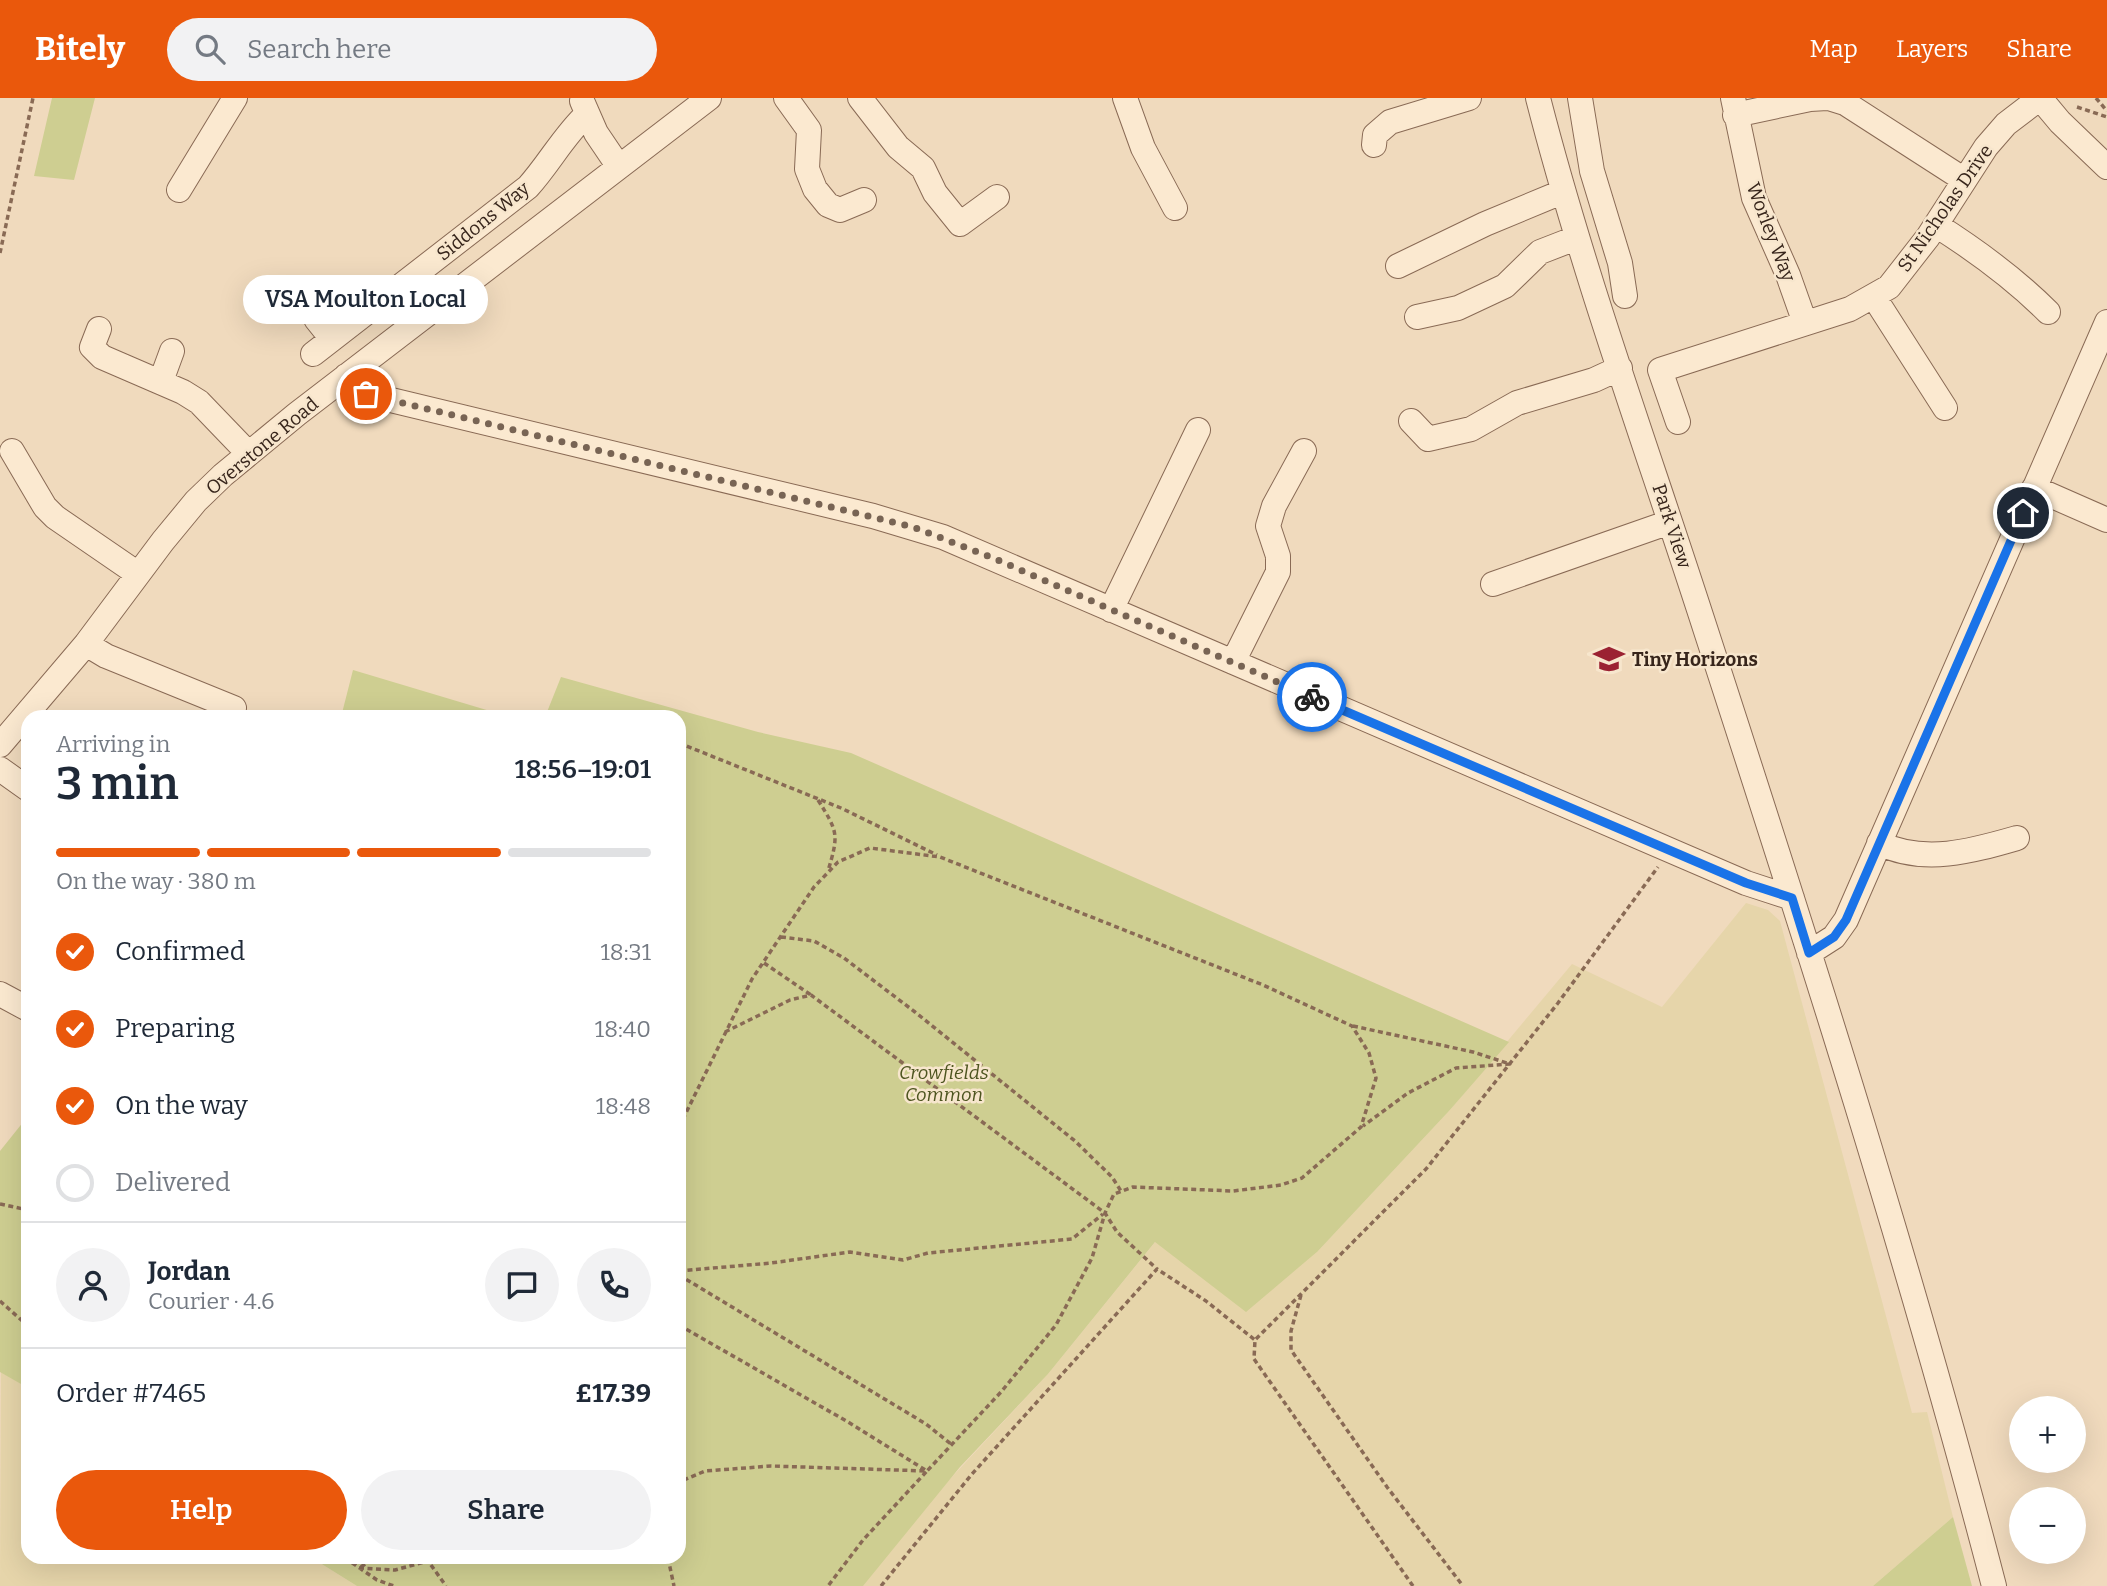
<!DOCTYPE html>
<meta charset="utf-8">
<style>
body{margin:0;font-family:Bitter,serif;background:#f2f2f3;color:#1f2937;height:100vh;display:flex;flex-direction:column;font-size:26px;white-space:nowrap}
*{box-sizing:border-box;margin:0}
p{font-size:23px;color:#747a83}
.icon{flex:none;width:38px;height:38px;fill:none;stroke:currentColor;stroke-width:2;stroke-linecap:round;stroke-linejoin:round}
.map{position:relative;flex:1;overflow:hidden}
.drawer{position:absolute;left:21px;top:612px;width:665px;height:854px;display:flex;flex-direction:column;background:#fff;border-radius:21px;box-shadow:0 7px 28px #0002}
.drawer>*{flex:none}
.tools{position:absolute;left:2009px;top:1298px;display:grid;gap:14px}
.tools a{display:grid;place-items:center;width:77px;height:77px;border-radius:50%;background:#fff;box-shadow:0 7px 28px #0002;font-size:35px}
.pin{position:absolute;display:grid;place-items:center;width:60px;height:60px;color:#fff;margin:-30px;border:4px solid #fff;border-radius:50%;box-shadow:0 2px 7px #0007}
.courier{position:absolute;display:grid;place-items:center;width:70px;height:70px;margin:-35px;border:5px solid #1a73e8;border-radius:50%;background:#fff;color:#222;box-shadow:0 2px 9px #0007}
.bubble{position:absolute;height:49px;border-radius:24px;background:#fff;box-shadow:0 7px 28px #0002;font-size:23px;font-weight:600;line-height:49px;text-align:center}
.summary em{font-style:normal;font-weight:600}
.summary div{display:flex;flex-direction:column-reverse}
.summary{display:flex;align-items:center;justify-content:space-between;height:119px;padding:0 35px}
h1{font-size:46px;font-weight:600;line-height:52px}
.bar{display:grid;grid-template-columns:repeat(4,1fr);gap:10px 7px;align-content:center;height:84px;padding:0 35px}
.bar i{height:9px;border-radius:5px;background:#e0e1e3}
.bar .selected{background:#ea580c}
.bar p{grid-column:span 4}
.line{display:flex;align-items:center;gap:18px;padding:0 35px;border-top:2px solid #e0e1e3}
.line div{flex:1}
.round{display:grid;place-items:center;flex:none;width:74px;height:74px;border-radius:37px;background:#f2f2f3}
ol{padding:0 35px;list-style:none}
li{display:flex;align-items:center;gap:21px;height:77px}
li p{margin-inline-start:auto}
li .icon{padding:7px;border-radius:50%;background:#ea580c;color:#fff;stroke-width:4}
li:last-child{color:#747a83}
li i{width:38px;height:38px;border:4px solid #e0e1e3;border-radius:50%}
.button{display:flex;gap:14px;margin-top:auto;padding:14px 35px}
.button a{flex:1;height:80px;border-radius:42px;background:#ea580c;color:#fff;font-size:28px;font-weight:600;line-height:80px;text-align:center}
.button a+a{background:#f2f2f3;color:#1f2937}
header{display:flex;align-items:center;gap:42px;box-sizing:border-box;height:98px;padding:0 35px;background:#ea580c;color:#fff}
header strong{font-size:33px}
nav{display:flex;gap:38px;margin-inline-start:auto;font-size:24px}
.search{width:490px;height:63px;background:#f2f2f3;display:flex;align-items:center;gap:18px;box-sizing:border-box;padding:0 24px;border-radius:38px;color:#747a83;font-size:26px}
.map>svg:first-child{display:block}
.farmland{fill:#e6d5aa}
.green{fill:#cece91}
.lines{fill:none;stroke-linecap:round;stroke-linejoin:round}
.minor-casing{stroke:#896a55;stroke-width:26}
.path{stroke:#896a55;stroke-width:3.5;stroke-dasharray:5 3.5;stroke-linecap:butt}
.minor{stroke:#fbe9d0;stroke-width:24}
.done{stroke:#786454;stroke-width:7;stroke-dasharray:0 12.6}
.route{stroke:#1a73e8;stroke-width:9}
.labels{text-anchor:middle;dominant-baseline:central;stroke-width:5;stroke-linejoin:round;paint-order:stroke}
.street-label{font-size:19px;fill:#37251b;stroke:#f7e6cd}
.poi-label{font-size:19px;font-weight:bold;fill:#37251b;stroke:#f7e6cd;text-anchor:start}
.park-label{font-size:19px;font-style:italic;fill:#4e5520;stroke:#f7e6cd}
</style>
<header>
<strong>Bitely</strong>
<div class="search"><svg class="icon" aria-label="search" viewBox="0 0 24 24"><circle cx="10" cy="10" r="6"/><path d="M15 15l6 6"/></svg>Search here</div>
<nav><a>Map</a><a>Layers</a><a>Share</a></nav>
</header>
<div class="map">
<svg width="2107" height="1488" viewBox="0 0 2107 1488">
<rect width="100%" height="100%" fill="#f0dabd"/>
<path class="farmland" d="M1746 805 1768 812 1780 823 1912 1315 1927 1314 1953 1419 1873 1488H862L937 1395 1048 1276 1156 1143 1318 1153 1449 1013 1572 866 1662 909Z
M1 1273 28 1290V1460H312L357 1488H0Z"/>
<path class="green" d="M52 0H95L74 82 34 78Z
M353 572 510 619H341Z
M561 579 758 634 851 655 1509 944 1449 1013 1318 1153 1246 1214 1155 1144 1048 1276 960 1369 863 1488H357L312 1460H679V620L545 619Z
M28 1018V1290L0 1274V1053Z
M1953 1419 1972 1488H1873Z"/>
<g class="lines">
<defs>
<path id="minor" d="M786 0 809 32 807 71 815 91 828 107 840 112 864 102
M860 0 898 49 923 70 935 95 960 126 997 99
M1125 0 1143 50 1175 110
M1538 0C1584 179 1648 353 1705 530 1808 847 1910 1165 1994 1488
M1580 0 1592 73 1620 165 1625 198
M1733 0 1754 100 1788 177 1805 225
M1829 0 1845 5 1963 81
M2040 0 2060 24 2107 69
M582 3 596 35 619 69
M1735 17 1810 1 1827 0
M1374 47 1375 37 1390 24 1469 0
M179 92 235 0
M1936 127C1977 153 2014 180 2048 214
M1398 168 1485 126 1562 94
M1874 199 1945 310
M1417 219 1458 210 1505 188 1540 154 1576 140
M316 221 332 241
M99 231 92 249 102 259 183 294 199 304 248 355
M313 256 528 89C549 66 564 37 587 16
M346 278 366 296 873 418 943 439 1746 785 1792 800
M161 283 172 253
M1411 323 1428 341 1471 331 1517 305 1594 282 1620 270
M1678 324 1660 272 1850 211 1889 189 1928 139 1986 49 2006 26 2040 0
M12 353 45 409 55 419 138 476
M2034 390 2107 422
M1493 486 1670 424
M1111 512 1198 332
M86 546 106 558 234 610
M1233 564 1278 474V458L1268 428 1274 408 1304 353
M0 647 86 546 163 443 196 403 223 377 297 316 709 0
M0 671 28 691
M1879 745C1924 767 1972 753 2017 740
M1809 855 1834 839 1846 822 2107 224
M0 896 28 911"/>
</defs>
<use href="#minor" class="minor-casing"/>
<path class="path" d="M2096 0 2107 13
M2077 9 2107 19
M0 155 33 0
M679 645 841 710 937 757
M818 702C838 734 839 736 828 773
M781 839 814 843 844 860 915 914 1075 1043 1112 1079 1121 1093
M764 865 811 897
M1353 928 1473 954 1510 966 1456 970 1408 995 1363 1028
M725 934 790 902 811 897 1105 1115 1117 1134 1157 1171
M679 1029 752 881 814 789 838 764 870 750 940 759 1263 887 1352 928 1369 955 1376 980 1361 1029 1302 1080 1281 1087 1233 1093 1133 1089 1114 1096 1105 1115 1092 1160 1056 1227 1001 1294 927 1373 771 1368 705 1373 679 1384
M0 1106 28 1112
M679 1173 771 1165 850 1154 903 1162 928 1155 1072 1141 1103 1116
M679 1177 926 1326 951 1346
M1301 1197 1291 1233V1252L1387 1389 1463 1488
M0 1203 28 1228
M679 1227 848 1324 927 1373 863 1442 828 1488
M345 1460 377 1482 394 1488
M426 1460 446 1488
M668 1460 674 1488
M361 1469 373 1460
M359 1470 395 1472 439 1460
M881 1488 972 1376 1157 1171 1206 1203 1255 1242
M1413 1488 1254 1261 1255 1242 1426 1071 1558 905 1658 769"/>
<use href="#minor" class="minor"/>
</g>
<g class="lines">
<path class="done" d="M366 296 913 429 993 460 1312 599"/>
<path class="route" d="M1312 599 1746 785 1792 800 1809 855 1834 839 1846 822 2023 415"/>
</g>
<defs>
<symbol id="school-bare" viewBox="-9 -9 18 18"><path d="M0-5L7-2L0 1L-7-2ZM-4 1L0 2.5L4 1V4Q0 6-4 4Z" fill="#9b2232" stroke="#f7e6cd" stroke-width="2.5" paint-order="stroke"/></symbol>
</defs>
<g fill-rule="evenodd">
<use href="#school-bare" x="1587" y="539" width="44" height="44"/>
</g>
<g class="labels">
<g class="street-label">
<text transform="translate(1945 110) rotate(-55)">St Nicholas Drive</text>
<text transform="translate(483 123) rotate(-39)">Siddons Way</text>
<text transform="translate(1771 134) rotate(69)">Worley Way</text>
<text transform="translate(262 348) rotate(-40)">Overstone Road</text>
<text transform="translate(1672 428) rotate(72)">Park View</text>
</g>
<g class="poi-label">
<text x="1632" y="561">Tiny Horizons</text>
</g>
<g class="park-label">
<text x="944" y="974">Crowfields<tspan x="944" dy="22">Common</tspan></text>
</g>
</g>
</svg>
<div class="tools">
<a>+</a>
<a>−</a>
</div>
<div class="pin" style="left:366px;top:296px;background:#ea580c"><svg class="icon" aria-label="bag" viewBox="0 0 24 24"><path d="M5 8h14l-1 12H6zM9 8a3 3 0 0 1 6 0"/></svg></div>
<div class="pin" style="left:2023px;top:415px;background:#1f2937"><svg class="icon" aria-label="home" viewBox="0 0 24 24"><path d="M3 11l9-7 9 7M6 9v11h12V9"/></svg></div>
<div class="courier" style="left:1312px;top:599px"><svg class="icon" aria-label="bike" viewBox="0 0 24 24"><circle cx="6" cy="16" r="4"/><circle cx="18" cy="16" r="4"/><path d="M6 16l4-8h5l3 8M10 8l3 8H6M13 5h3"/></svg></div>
<div class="bubble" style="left:243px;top:177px;width:245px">VSA Moulton Local</div>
<section class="drawer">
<div class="summary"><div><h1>3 min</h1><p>Arriving in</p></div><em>18:56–19:01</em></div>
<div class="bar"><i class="selected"></i><i class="selected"></i><i class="selected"></i><i></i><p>On the way · 380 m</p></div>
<ol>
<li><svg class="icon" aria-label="check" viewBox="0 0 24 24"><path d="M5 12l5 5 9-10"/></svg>Confirmed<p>18:31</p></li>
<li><svg class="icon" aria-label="check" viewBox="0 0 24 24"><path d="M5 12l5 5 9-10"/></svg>Preparing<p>18:40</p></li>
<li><svg class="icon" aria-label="check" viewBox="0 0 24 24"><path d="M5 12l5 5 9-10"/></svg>On the way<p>18:48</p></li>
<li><i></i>Delivered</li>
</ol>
<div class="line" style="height:126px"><a class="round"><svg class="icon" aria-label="person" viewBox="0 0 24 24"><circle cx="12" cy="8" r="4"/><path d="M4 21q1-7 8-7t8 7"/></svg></a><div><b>Jordan</b><p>Courier · 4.6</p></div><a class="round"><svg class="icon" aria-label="chat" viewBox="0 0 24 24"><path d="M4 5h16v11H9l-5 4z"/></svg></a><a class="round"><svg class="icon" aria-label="phone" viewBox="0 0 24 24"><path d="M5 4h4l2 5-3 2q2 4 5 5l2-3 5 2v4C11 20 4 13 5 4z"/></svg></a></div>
<div class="line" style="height:91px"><div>Order #7465</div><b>£17.39</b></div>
<div class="button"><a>Help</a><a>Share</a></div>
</section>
</div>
